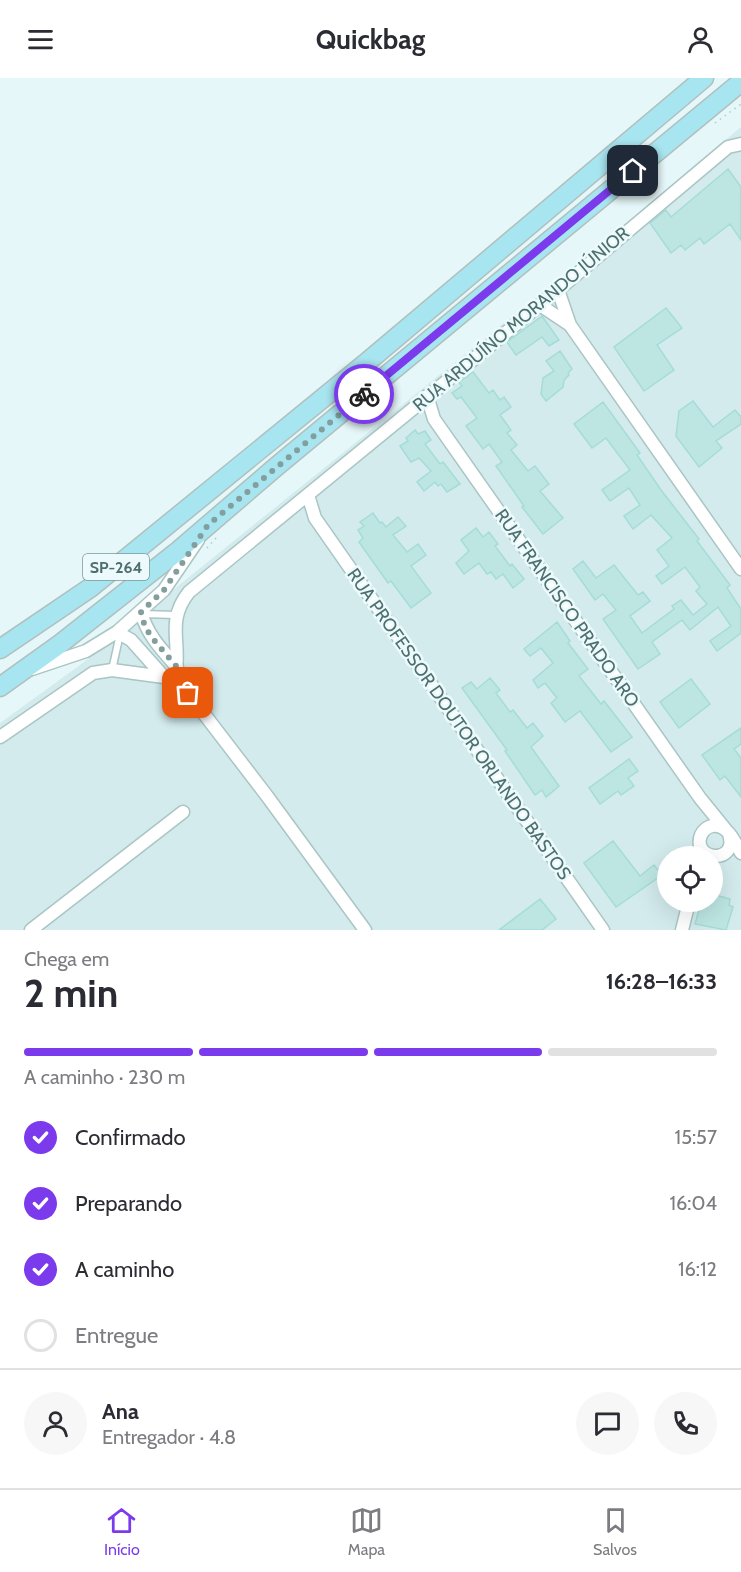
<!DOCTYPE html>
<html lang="pt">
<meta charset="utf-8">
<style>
body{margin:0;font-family:Cabin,sans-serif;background:#f7f7f7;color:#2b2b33;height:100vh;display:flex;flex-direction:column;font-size:22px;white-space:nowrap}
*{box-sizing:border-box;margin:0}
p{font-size:20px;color:#7c7c81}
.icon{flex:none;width:33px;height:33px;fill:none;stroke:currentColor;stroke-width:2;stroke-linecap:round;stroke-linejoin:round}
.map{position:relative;height:852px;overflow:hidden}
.drawer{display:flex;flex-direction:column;background:#fff;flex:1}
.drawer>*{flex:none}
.tools{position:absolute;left:657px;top:768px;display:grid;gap:12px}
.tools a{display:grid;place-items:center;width:66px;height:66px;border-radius:50%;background:#fff;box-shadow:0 6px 24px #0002;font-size:30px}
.pin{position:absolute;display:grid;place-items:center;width:51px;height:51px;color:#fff;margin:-26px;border-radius:12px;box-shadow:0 3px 9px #0006}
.courier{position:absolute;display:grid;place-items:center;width:60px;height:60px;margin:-30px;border:4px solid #7c3aed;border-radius:50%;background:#fff;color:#222;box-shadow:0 2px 8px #0007}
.head em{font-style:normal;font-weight:800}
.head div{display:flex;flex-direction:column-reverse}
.head{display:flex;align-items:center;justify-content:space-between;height:102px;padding:0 24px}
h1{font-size:39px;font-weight:800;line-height:45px}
.bar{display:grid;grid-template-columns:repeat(4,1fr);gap:9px 6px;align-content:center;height:72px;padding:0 24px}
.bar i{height:8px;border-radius:4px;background:#e1e1e2}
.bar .active{background:#7c3aed}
.bar p{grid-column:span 4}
.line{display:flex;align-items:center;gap:15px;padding:0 24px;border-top:2px solid #e1e1e2}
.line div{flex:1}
.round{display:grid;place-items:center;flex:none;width:63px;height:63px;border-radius:32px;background:#f7f7f7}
ol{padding:0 24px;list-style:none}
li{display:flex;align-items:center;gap:18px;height:66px}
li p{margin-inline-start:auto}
li .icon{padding:6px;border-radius:50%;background:#7c3aed;color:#fff;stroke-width:4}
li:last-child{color:#7c7c81}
li i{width:33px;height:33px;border:3px solid #e1e1e2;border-radius:50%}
header{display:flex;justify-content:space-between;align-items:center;height:78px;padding:0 24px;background:#fff;font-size:27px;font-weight:800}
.tab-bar{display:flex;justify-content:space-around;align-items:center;height:84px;border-top:2px solid #e1e1e2;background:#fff;font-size:16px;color:#7c7c81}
.tab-bar a{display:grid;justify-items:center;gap:3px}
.tab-bar .active{color:#7c3aed}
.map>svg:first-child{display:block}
.residential{fill:#d3ebed;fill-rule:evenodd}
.building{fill:#bde6e3;stroke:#a4dcd7;stroke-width:1.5}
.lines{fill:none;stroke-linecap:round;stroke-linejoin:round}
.lane-casing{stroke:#a9c5c4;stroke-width:9}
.street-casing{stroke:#a9c5c4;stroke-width:15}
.primary-casing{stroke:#b1c0be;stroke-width:21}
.path{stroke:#a5d0cc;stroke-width:1.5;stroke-dasharray:1.5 4.5;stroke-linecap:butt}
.lane{stroke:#fff;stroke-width:6}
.street{stroke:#fff;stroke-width:12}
.primary{stroke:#a7e5f0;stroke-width:18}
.done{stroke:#839f9d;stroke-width:6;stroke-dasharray:0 10.8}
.route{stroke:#7c3aed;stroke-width:8}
.labels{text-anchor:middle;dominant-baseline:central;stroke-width:5;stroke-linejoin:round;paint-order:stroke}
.shield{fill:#ecfafd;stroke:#7d9998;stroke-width:1.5}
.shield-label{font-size:16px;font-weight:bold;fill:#4e706c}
.street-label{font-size:18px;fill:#4e706c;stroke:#ecfafd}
</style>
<header><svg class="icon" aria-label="menu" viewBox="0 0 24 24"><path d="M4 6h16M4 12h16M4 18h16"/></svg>Quickbag<svg class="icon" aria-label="person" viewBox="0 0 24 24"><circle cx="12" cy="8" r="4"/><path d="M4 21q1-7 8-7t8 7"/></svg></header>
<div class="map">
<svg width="741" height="852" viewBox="0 0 741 852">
<rect width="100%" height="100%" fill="#e6f7f9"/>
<path class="residential" d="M741 49V852H0V645L80 587 582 182ZM668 778H712V824H668Z"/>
<path class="building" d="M728 91 741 109V162L730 146 704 166 700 160 685 172 681 167 671 175 650 145 666 132 671 139Z
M666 230 682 250 657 267 674 292 644 313 614 269Z
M542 238 559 262 549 268 542 259 516 277 507 264Z
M560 273 572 291 568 295 569 297 564 302 563 309 546 323 541 316 543 300 554 293 546 283Z
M473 294 489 315 493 312 500 322 504 319 511 329 500 337 511 352 507 355 517 367 511 372 528 393 535 388 549 406 540 413 563 440 543 456 522 429 524 428 496 388 502 384 489 366 483 371 466 348 477 340 461 319 457 321 452 315 462 308 459 304Z
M693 323 713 349 735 332 741 339V346L716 363 722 370 699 389 676 358 679 333Z
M603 324 640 375 637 377 661 412 699 461 697 463 730 507 727 510 741 531V555L717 573 710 563 731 548 718 529 690 552 682 542 652 564 660 576 638 591 603 541 616 532 603 516 595 522 573 491 583 483 596 500 614 487 638 517 643 514 650 523 630 538 642 555 674 531 672 528 681 522 693 537 707 526 696 513 700 509 685 489 662 506 656 498 669 488 657 472 672 460 651 437 633 451 624 438 640 427 629 410 610 423 602 412 630 392 606 360 592 370 574 346Z
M415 352 418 356 425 353 431 362 425 366 440 386 443 384 460 406 447 414 441 406 438 408 435 404 424 413 417 404 431 393 419 380 411 384 400 368 408 363 406 360Z
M373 435 380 445 382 444 386 449 398 439 406 448 393 457 407 474 418 466 426 477 411 488 431 515 411 530 391 503 388 505 359 464 363 460 358 452 364 448 360 444Z
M476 450 483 459 489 454 498 466 495 468 510 488 512 486 524 501 513 510 503 496 496 501 491 494 487 496 479 485 464 496 456 485 469 473 461 462Z
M557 544 570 563 568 565 588 591 579 598 601 626 604 623 632 659 611 674 580 633 565 644 551 625 557 620 545 605 538 610 533 602 553 585 541 570 530 578 524 571Z
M490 600 500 612 496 615 510 634 513 632 527 650 533 645 543 658 531 669 559 708 546 719 542 712 535 717 505 673 507 672 462 610 471 604 477 611Z
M691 601 710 626 679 650 660 624Z
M741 650V666L734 671 741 680V719L725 698 720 702 702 677Z
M629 681 638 693 628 700 634 708 621 717 618 713 600 726 589 710Z
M613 763 640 798 654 787 662 797 616 829 584 785Z
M712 816 730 821 729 827 733 829 726 852 695 846 701 825 707 827 708 824H712Z
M540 821 556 841 542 852H499Z"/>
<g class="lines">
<defs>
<path id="lane" d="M142 536 176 537
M112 592 120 556"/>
<path id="street" d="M558 212 570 247 741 491
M540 227 570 247
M427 318 434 341 700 720 726 752
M308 417 315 440 603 852
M141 534C147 557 162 572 177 589
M117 554 131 562 164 599
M32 591 86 573 117 554 164 512 198 462
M175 598 267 718 365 852
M0 659 93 595 112 592 164 599 175 598C182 565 165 544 189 514L558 212 728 69 741 66
M729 756C739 787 691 783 701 757 703 753 707 749 712 748 727 745 735 764 741 775
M31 852 183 734
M682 852 689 824"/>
<path id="primary" d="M0 571 90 510 366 285 704 0
M0 609 60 566 178 473 277 388 741 4"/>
</defs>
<use href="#lane" class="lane-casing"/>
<use href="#street" class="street-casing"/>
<use href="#primary" class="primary-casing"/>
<path class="path" d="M715 45 741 26
M207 470 218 458"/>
<use href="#lane" class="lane"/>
<use href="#street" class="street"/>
<use href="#primary" class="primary"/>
</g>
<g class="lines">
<path class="done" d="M188 615 175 598 177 589 153 561 145 549 141 534 164 512 208 447 364 316"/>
<path class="route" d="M364 316 633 93"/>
</g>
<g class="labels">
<rect class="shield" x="83" y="476" width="66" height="26" rx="4.5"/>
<g class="shield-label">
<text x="116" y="489">SP-264</text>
</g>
<g class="street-label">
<text transform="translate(521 241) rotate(-40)">RUA ARDUÍNO MORANDO JÚNIOR</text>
<text transform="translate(567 530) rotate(55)">RUA FRANCISCO PRADO ARO</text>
<text transform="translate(459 646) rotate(55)">RUA PROFESSOR DOUTOR ORLANDO BASTOS</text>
</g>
</g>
</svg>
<div class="tools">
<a><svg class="icon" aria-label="locate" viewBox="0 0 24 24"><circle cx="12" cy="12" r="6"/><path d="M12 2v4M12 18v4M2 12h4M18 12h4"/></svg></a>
</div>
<div class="pin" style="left:188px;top:615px;background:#ea580c"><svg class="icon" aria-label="bag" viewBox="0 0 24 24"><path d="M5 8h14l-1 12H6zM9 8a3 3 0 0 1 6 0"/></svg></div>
<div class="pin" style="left:633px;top:93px;background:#1f2937"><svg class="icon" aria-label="home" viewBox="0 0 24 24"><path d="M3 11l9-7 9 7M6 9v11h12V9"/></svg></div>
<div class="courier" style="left:364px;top:316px"><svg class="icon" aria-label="bike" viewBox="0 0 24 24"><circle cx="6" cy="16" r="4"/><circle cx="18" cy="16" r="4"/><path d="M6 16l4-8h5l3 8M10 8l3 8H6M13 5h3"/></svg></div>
</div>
<section class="drawer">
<div class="head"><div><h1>2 min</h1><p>Chega em</p></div><em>16:28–16:33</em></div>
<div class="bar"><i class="active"></i><i class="active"></i><i class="active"></i><i></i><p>A caminho · 230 m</p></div>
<ol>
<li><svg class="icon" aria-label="check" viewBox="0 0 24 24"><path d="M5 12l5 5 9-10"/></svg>Confirmado<p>15:57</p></li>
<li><svg class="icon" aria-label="check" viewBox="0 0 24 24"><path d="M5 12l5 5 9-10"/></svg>Preparando<p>16:04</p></li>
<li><svg class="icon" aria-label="check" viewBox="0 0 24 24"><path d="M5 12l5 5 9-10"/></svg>A caminho<p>16:12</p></li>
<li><i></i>Entregue</li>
</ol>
<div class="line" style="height:108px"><a class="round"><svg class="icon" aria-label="person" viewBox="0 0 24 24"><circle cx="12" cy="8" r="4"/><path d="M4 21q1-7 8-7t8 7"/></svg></a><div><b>Ana</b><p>Entregador · 4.8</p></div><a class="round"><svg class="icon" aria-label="chat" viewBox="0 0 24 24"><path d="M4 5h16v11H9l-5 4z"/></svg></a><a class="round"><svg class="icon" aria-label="phone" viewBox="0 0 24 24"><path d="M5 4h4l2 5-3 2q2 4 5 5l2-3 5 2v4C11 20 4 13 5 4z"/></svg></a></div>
</section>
<nav class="tab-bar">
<a class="active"><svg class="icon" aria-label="home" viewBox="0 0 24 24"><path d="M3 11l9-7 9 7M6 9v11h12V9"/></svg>Início</a>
<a><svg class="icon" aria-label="map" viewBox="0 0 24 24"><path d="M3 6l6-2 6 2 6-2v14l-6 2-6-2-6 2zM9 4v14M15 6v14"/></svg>Mapa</a>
<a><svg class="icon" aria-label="saved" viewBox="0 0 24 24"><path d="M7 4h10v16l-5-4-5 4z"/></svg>Salvos</a>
</nav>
